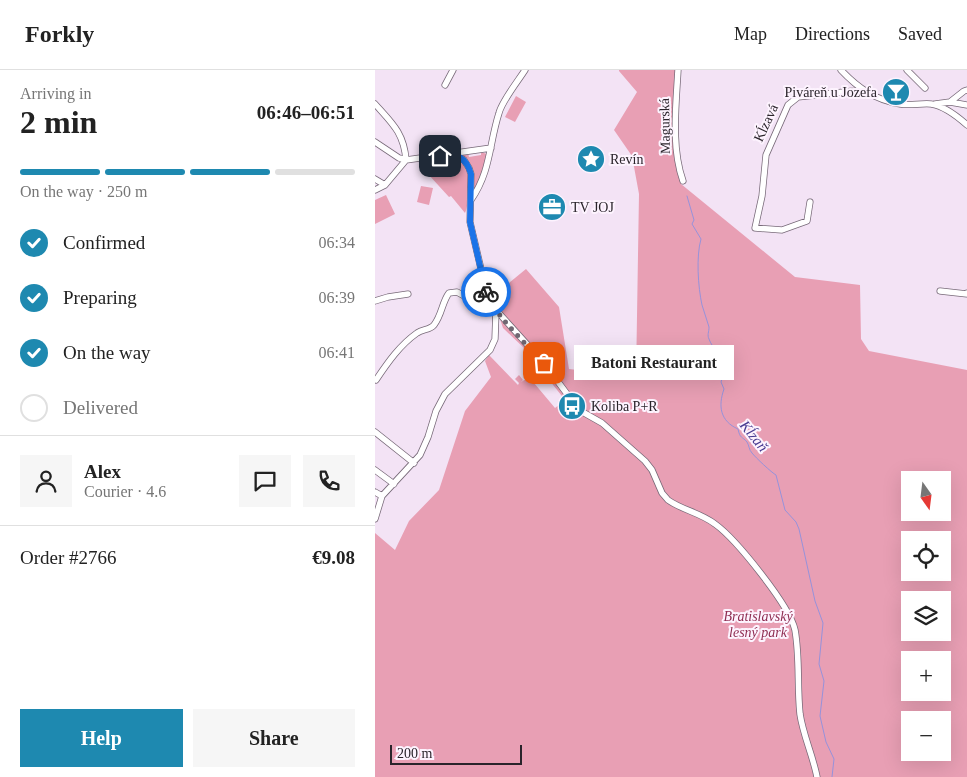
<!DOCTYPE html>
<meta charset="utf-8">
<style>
body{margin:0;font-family:"Times New Roman",serif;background:#f6f6f6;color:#222;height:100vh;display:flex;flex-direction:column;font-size:19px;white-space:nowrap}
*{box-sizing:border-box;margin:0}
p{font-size:16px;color:#767676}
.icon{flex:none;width:28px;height:28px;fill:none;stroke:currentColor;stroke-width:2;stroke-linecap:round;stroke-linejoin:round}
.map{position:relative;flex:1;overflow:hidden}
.drawer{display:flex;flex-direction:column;background:#fff;width:375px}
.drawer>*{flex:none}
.needle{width:32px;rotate:166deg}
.controls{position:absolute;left:526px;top:401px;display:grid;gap:10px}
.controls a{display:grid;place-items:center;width:50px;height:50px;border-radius:0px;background:#fff;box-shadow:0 5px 20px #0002;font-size:25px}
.scale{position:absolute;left:15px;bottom:12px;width:132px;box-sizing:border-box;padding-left:5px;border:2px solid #2a242b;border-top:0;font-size:14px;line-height:18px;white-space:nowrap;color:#2a242b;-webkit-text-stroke:4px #fdf3fe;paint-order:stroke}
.pin{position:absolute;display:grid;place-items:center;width:42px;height:42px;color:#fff;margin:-21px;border-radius:10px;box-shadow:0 2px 8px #0006}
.courier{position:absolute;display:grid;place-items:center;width:50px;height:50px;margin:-25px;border:4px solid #1a73e8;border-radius:50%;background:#fff;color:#222;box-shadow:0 1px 6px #0007}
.bubble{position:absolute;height:35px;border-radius:0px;background:#fff;box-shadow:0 5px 20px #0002;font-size:16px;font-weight:800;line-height:35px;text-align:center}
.head em{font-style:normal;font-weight:800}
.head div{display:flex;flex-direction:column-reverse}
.head{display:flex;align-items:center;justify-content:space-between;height:85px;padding:0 20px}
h1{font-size:32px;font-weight:800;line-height:38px}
.bar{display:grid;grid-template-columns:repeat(4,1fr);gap:8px 5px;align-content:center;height:60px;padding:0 20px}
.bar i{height:6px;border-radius:4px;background:#e0e0e0}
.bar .on{background:#1e89b0}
.bar p{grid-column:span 4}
.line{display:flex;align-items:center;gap:12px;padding:0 20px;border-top:1px solid #e0e0e0}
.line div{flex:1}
.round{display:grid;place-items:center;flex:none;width:52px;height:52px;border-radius:0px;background:#f6f6f6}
ol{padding:0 20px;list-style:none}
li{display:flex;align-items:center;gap:15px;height:55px}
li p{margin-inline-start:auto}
li .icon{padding:5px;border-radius:50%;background:#1e89b0;color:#fff;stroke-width:4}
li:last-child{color:#767676}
li i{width:28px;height:28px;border:2px solid #e0e0e0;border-radius:50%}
.button{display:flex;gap:10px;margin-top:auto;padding:10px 20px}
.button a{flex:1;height:58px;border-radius:0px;background:#1e89b0;color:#fff;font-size:20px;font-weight:800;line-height:58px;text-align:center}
.button a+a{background:#f6f6f6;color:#222}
header{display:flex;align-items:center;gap:30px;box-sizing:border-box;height:70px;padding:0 25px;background:#fff;border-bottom:1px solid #e0e0e0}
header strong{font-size:24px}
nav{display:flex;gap:28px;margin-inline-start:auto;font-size:18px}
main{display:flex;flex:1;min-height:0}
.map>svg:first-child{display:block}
.green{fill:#e89fb4;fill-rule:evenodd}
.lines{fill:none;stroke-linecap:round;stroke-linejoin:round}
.stream{stroke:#9692db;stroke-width:1}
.minor-casing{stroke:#776978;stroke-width:7}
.minor{stroke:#fff;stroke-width:5.5}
.done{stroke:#706772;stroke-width:5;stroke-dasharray:0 9}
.route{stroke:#1a73e8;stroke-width:6}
.labels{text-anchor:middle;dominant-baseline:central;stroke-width:4;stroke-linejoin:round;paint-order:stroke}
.poi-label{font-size:14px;fill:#2a242b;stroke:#fdf3fe;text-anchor:start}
.street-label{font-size:14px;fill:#2a242b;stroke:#fdf3fe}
.park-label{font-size:14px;font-style:italic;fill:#902e53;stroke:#fdf3fe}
.water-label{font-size:15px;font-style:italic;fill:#483b91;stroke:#fdf3fe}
</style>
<header>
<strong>Forkly</strong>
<nav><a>Map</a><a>Directions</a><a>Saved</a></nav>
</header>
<main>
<section class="drawer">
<div class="head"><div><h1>2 min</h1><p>Arriving in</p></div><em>06:46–06:51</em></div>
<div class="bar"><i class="on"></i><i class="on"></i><i class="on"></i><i></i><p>On the way · 250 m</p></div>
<ol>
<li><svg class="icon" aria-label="check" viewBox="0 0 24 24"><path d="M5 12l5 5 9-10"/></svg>Confirmed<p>06:34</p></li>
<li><svg class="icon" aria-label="check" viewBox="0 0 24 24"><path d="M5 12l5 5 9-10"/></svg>Preparing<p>06:39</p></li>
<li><svg class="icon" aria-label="check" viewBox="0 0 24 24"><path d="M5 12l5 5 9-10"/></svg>On the way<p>06:41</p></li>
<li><i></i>Delivered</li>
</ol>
<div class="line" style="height:90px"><a class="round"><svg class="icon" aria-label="person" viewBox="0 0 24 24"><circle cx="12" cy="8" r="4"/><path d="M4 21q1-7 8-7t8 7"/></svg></a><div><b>Alex</b><p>Courier · 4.6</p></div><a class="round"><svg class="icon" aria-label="chat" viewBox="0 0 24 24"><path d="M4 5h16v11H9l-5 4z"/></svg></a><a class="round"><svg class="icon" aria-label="phone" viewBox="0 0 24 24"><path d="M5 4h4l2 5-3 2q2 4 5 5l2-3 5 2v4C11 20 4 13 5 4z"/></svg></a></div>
<div class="line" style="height:65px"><div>Order #2766</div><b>€9.08</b></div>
<div class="button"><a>Help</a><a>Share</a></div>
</section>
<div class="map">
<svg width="592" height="707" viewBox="0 0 592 707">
<rect width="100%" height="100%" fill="#f3e3f5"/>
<path class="green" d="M244 0H302L300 75 306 114 420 207 485 215 486 269 494 281 592 300V707H0V463L20 480 34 451 64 420 90 341 116 307 110 291 114 285 143 315 144 313 140 309 144 305 148 310 146 312 154 307 180 338 190 330 148 277 128 258 122 240 119 225 151 199 184 237 194 299 261 307 264 124 257 86 239 60 262 22 244 1ZM535 410H568V442H535ZM535 470H568V502H535ZM535 530H568V562H535ZM535 590H568V622H535ZM535 650H568V682H535Z
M141 26 151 32 140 52 130 47Z
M106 82 112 84 111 95 97 127 98 102 95 94 87 85 93 83 94 87 106 85Z
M74 87C96 91 94 106 93 124 92 130 93 137 90 143L76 126 74 127 53 104 54 102 61 104 67 100 70 102 73 95Z
M46 116 58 118 54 135 42 132Z
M11 125 20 144 0 154V130Z"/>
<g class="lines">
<path class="stream" d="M312 126 319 150 317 154 326 169C321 186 323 217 327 235 329 242 332 250 334 257 334 262 332 265 334 269 337 278 346 283 342 293L346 300 343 305 347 309 346 312 349 319C343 336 345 351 363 359 365 369 367 366 372 372 374 375 374 380 377 383 380 387 397 403 401 405L410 440 421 452 424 459 440 531 448 553 444 594 449 611 445 646 451 672 459 689 457 707"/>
<defs>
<path id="minor" d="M303 0C301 36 296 77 308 111
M466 0C483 18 500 30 525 34 535 36 546 33 556 34 569 36 582 46 592 55
M532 0 550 18
M70 15 78 0
M575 32 589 21 592 20
M0 34C17 53 29 63 31 90
M560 34 575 32 592 35
M0 72 24 88 31 90 116 78
M77 84 89 90 94 98 96 104 95 152 113 229 121 240 169 293 204 340 227 353 270 391 277 400 287 423 293 430C307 440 326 443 340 454 361 469 415 536 420 560 425 588 422 616 425 644 428 665 438 686 442 707
M0 109 10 115
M0 120 10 115 31 90
M96 130C116 101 114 74 124 43 127 31 143 11 150 0
M435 132 432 151 407 160 380 158 387 126 391 85 413 35 423 27 487 20
M565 221 592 224V223
M0 231 13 227 33 224
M1 310C13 292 25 275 42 263 48 259 55 260 59 255 67 245 67 232 74 223L82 222 91 227 111 221
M0 362 39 393
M0 400 19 414
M0 422 7 426
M0 449 7 426 45 385 53 367 61 341 70 324 115 280 120 269 121 240"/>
</defs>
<use href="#minor" class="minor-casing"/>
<use href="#minor" class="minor"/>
</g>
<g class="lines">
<path class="done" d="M111 222C117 242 154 277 169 293"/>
<path class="route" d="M65 86C82 83 91 87 96 104L95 152 111 222"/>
</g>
<defs>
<symbol id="bar-disc" viewBox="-11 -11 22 22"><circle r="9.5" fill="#1e89b0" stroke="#fdf3fe"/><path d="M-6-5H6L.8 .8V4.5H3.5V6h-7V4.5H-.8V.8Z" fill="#fff"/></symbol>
<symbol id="sight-disc" viewBox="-11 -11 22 22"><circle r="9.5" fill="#1e89b0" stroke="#fdf3fe"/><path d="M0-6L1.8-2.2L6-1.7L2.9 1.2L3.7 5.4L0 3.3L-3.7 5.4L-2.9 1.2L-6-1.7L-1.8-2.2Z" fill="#fff"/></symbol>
<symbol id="office-disc" viewBox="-11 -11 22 22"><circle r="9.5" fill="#1e89b0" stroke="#fdf3fe"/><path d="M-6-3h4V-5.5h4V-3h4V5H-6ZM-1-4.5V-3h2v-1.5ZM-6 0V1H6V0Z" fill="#fff"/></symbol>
<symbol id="bus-disc" viewBox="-11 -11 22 22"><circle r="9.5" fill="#1e89b0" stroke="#fdf3fe"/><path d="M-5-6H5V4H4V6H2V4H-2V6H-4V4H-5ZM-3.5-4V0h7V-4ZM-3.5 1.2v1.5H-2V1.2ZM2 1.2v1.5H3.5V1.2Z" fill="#fff"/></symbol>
</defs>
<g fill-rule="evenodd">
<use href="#bar-disc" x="505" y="6" width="32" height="32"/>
<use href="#sight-disc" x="200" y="73" width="32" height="32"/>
<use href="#office-disc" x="161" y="121" width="32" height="32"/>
<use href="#bus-disc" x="181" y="320" width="32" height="32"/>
</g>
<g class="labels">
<g class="poi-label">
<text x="502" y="22" text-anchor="end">Piváreň u Jozefa</text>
<text x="235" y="89">Revín</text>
<text x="196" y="137">TV JOJ</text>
<text x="216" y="336">Koliba P+R</text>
</g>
<g class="street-label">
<text transform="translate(391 53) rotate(-65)">Kĺzavá</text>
<text transform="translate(290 56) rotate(-91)">Magurská</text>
</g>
<g class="park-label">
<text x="383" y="546">Bratislavský<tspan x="383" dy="16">lesný park</tspan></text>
</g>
<g class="water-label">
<text transform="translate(379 366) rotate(51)">Kĺzaň</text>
</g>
</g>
</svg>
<div class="controls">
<a><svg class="needle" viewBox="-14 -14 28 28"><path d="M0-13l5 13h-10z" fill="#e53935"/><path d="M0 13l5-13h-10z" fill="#767676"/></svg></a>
<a><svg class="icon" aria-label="locate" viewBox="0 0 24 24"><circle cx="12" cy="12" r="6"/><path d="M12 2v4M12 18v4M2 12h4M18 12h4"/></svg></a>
<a><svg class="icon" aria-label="layers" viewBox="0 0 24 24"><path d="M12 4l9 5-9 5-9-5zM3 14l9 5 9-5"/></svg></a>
<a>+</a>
<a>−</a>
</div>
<div class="scale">200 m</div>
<div class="pin" style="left:169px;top:293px;background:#ea580c"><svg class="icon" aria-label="bag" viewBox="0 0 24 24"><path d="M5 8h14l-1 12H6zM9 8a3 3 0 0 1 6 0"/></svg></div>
<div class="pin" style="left:65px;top:86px;background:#1f2937"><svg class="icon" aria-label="home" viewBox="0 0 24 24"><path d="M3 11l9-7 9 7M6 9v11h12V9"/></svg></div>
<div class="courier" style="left:111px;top:222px"><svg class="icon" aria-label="bike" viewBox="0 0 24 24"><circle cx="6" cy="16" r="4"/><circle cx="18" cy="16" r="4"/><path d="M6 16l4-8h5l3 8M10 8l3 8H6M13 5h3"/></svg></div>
<div class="bubble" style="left:199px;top:275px;width:160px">Batoni Restaurant</div>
</div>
</main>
